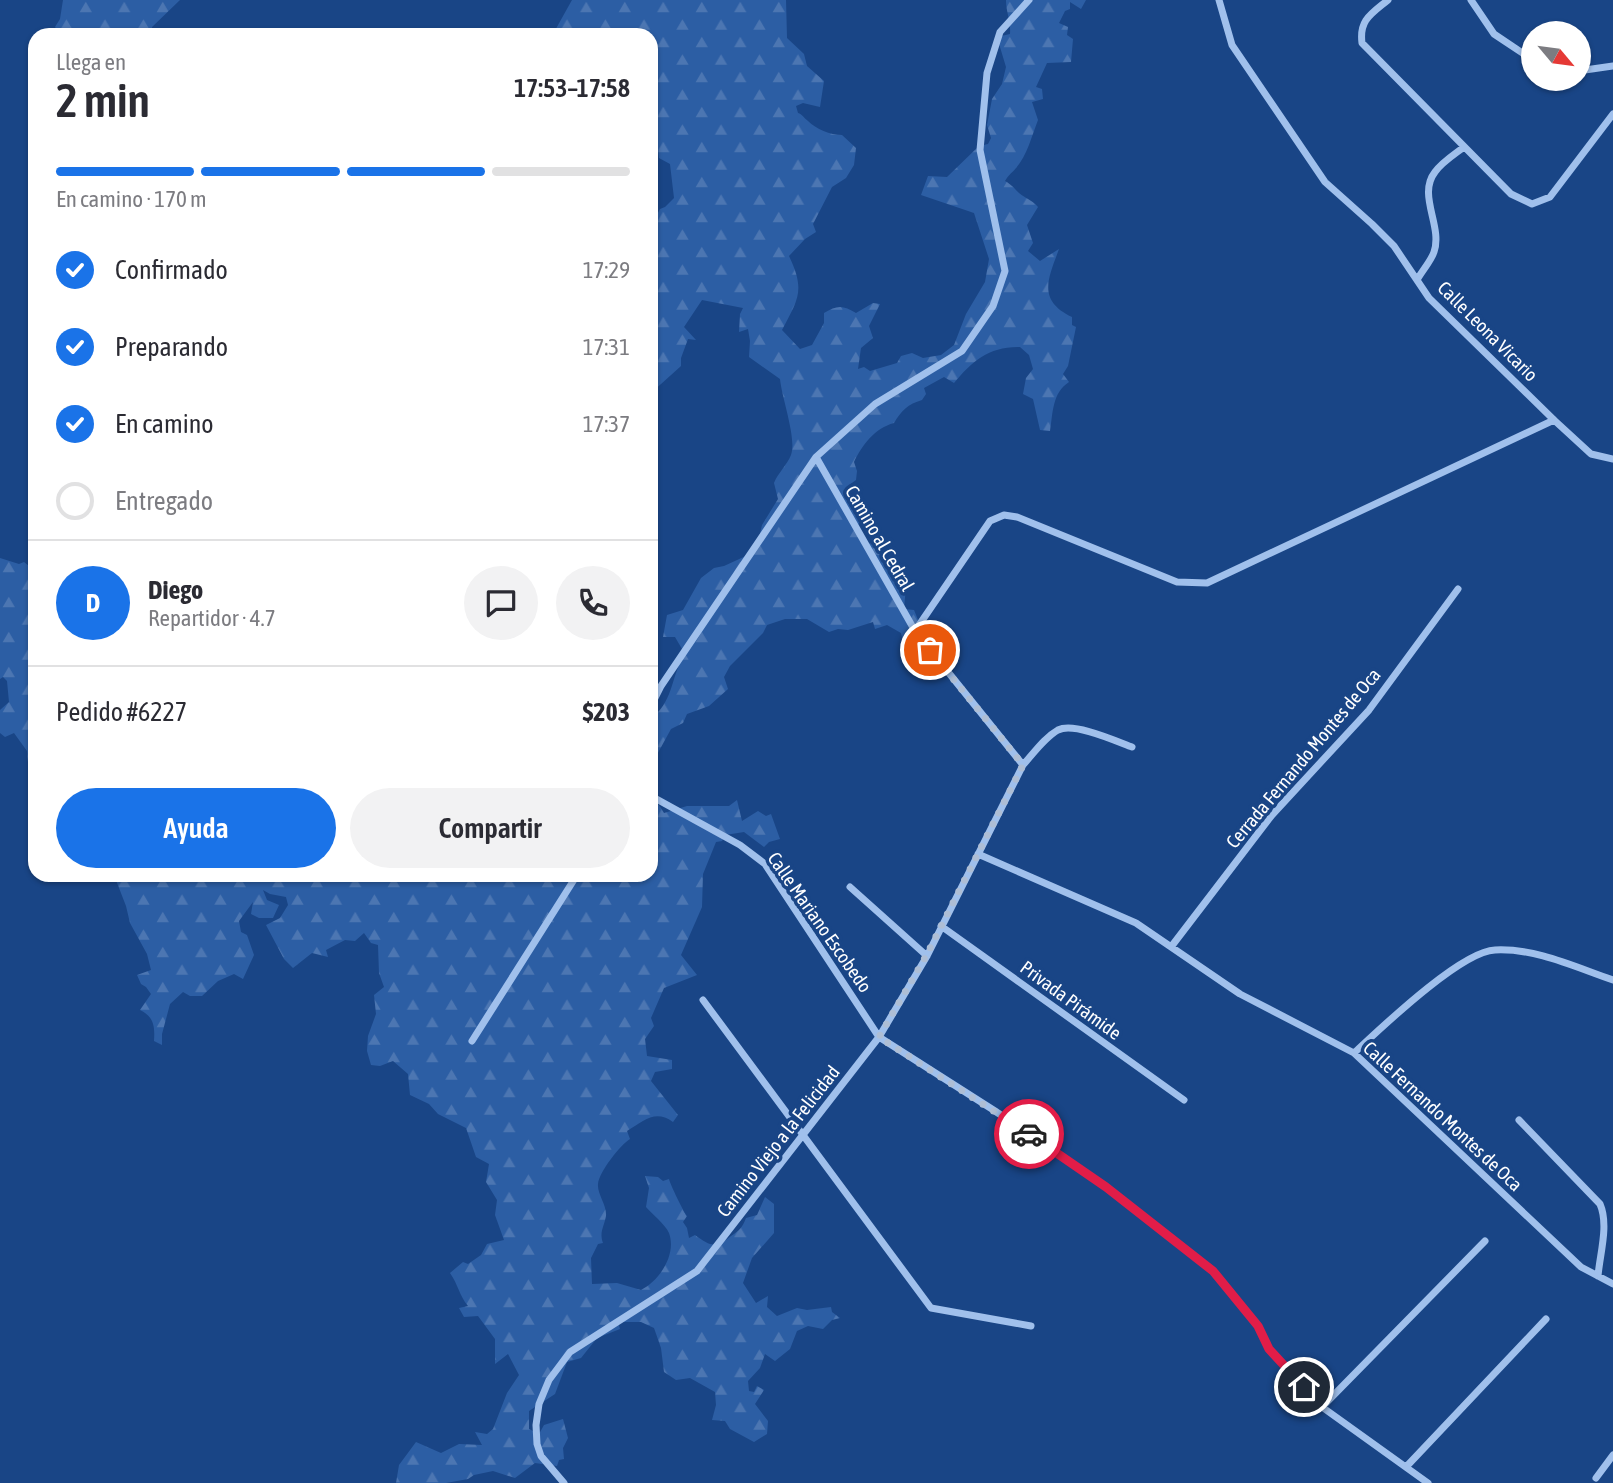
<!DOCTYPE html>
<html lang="es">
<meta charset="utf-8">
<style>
body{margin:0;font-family:"Asap Condensed",sans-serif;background:#f2f2f3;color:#2b2b33;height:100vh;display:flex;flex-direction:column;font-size:26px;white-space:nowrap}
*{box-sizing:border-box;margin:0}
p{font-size:23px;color:#7c7c81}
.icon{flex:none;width:38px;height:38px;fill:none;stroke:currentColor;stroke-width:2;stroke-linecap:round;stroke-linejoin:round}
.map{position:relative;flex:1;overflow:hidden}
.details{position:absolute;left:28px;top:28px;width:630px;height:854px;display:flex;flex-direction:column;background:#fff;border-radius:21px;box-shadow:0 2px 5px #0004}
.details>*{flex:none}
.needle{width:46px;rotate:119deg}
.fabs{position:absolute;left:1521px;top:21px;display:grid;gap:14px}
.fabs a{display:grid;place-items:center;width:70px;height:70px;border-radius:50%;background:#fff;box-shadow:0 2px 5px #0004;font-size:35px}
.pin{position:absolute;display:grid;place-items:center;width:60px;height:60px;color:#fff;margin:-30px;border:4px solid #fff;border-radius:50%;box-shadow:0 2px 7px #0007}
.courier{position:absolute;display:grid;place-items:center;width:70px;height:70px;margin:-35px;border:5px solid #e11d48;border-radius:50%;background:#fff;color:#222;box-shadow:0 2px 9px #0007}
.head em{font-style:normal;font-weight:600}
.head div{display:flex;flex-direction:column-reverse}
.head{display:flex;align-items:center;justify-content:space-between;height:119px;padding:0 28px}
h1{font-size:46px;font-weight:600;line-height:52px}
.bar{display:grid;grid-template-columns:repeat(4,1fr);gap:10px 7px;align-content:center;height:84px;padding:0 28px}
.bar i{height:9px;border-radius:5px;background:#e1e1e2}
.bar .current{background:#1a73e8}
.bar p{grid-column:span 4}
.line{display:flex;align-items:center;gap:18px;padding:0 28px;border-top:2px solid #e1e1e2}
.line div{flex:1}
.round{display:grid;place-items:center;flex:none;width:74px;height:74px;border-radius:37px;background:#f2f2f3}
ol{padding:0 28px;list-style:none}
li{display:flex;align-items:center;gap:21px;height:77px}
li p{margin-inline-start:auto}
li .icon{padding:7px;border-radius:50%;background:#1a73e8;color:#fff;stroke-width:4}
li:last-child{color:#7c7c81}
li i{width:38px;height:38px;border:4px solid #e1e1e2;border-radius:50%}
.button{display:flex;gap:14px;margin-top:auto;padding:14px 28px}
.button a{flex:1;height:80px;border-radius:42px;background:#1a73e8;color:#fff;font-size:28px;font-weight:600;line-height:80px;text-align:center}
.button a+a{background:#f2f2f3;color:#2b2b33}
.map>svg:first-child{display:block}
.forest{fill:url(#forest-firs)}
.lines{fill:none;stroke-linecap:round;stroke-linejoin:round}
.street{stroke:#a0c0ec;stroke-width:7}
.done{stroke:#aebed5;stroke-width:7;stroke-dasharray:0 12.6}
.route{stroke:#e11d48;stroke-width:9}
.labels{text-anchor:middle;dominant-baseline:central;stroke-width:7;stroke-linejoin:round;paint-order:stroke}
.street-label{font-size:19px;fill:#fff;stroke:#194586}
</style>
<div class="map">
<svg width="1613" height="1483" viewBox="0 0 1613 1483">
<defs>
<pattern id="forest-firs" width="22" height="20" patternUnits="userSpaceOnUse" patternTransform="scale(1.75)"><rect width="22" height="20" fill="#2c5ea4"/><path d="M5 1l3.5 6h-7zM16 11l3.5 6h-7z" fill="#4c76b2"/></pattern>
</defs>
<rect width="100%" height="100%" fill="#194586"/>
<path class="forest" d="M63 0H180L152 27 153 35H61L55 27 60 19Z
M572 0H786L787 38 804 54 807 66 824 81 820 107 803 103 796 106 798 113C802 114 804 118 808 121 816 129 830 135 842 135L856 148 854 165 846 178 832 187 813 224 816 232 805 239 789 256C805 290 799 298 782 330L800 349 812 345 824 323V313C837 305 843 305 856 313L873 303 880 304 869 326 873 338 861 348 858 369 864 367 870 371 897 363 901 356 912 353 923 358 941 355 954 345 966 314 985 282 989 259 974 213 921 195 928 176 947 177 979 146 988 144 991 138 987 125 992 99 1002 84 1006 67 997 37 1010 34C1011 20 1006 13 1006 0H1086L1081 9 1070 2V9L1065 11 1059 23 1068 27 1067 35 1073 39 1071 62 1047 63 1036 87 1042 89 1043 99 1032 102 1038 120C1032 135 1027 156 1016 168 1012 173 1009 174 1005 181 1012 185 1014 188 1019 193 1026 199 1031 199 1038 207L1027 225 1033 243 1028 251 1040 261 1059 249C1048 279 1037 300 1072 317V325L1076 327 1068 366 1063 374 1069 382C1052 393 1053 413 1050 431L1040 430 1033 399 1023 394 1026 378 1033 369 1029 355 1020 347C990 346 972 361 954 383L944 377 924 388 926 394 922 400C908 404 901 411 894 423 875 428 862 445 854 462L857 471 856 480 849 485 846 491 852 495 864 514 856 529 864 543 879 544 894 553 897 570 907 574 904 609 914 610 925 637 918 638 928 662 916 661 910 658 914 651 909 634 903 642 901 633 887 625 875 629 873 622 848 630 838 629 829 632 807 619H785L767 625 763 633 730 666 724 677 728 689 709 706 687 714 683 723 671 729 654 760 656 766 651 773V729L654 727V716C674 699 671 675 685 654L675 637H663L667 615 683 610 701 578 714 568 724 566 748 555 759 538 762 525 778 499 774 483C778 473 787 465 791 455 797 439 782 399 780 379L749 357 750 341 748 329 739 332 740 314 743 308 702 300 684 327 696 340 688 339 681 358V366L651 393V226L660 209 665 207 674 198 670 164 659 158 655 120 651 116V35L553 34Z
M0 558 19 564 24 562 29 566 35 564V761L28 762 27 751 14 733 5 737 0 733V710L9 702 7 681 3 677 0 679Z
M737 800 742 821 758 811 766 816 771 814 780 839 769 842 764 847 744 832 725 835 722 841 716 842 703 874 702 907 681 955 697 975 664 988 651 1018 654 1026 645 1039 647 1056 672 1060V1069L655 1072 651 1081 678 1115 673 1122C655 1109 644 1121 627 1131L630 1139C621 1144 599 1172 598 1184 597 1194 607 1205 606 1216 604 1227 599 1232 603 1243L598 1244 591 1258 592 1284 617 1283 641 1290C659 1281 677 1255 669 1233 665 1224 652 1214 646 1207L649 1188 645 1176 658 1177 663 1181 669 1179C670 1184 684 1213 687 1216L683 1222 687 1228 689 1238 695 1235C711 1247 716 1248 731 1236 740 1230 742 1228 746 1218L757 1215 765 1197 774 1204V1233L752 1258 743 1283 756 1303 768 1296 767 1307 777 1316 797 1308 807 1310 831 1307 832 1312 840 1318 832 1320 823 1329 808 1326 797 1331 790 1349 775 1361 765 1354 760 1368 748 1381 749 1391 754 1392 757 1386 764 1390 755 1404 768 1421 767 1434 754 1442 730 1429 725 1421 712 1420 716 1405 715 1392 690 1378 676 1380 664 1372 661 1348 654 1328 641 1322H618L620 1329 597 1338 581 1358 567 1362 555 1394 529 1411V1429L539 1434 544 1425 563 1419 568 1438 563 1448 564 1459 559 1460 557 1466 535 1463 515 1478 493 1471 474 1475 468 1479 446 1483H396L399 1465 416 1442 441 1453 459 1444 482 1445 475 1432 487 1434 493 1429 507 1393 519 1375 508 1354 495 1364V1339L478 1316 464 1317 459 1308 468 1306C459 1295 458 1284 450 1273L463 1262 468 1264 481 1255 487 1244 504 1240 495 1215 497 1200 486 1182 489 1164 476 1157 466 1128 438 1114 429 1104 410 1095 408 1074 393 1061 380 1066 371 1065 367 1051 368 1036 376 1014 374 995 384 987 379 973 378 945 371 943 364 933 355 941 345 940 326 950 328 957 312 953 293 968 284 959 266 925 280 918 288 905 286 897 270 894 263 890 267 900 279 905 273 918H259L251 914 253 902 239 921 241 932 247 935 254 955 243 979 234 974 218 981 202 996H190L183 992 170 1004 162 1034V1045L154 1041C155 1026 154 1017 140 1010L151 994 146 987 141 984 137 975 151 970 147 954 130 923 126 906 114 875H651V803L659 805 664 813 687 806H729Z"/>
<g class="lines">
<path class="street" d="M1219 0 1232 45 1325 182 1372 224 1394 246 1429 298 1554 420 1591 454 1613 459
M1388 0C1371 14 1359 20 1362 43L1511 194 1532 204 1550 197 1613 114
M1471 0 1494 34 1533 60
M1578 71 1613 66
M1417 280C1422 271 1431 261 1434 252 1443 226 1417 195 1435 172 1442 162 1455 154 1464 147
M816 457 915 631 1023 765
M915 631 990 521 1004 515 1017 517 1177 582 1207 583 1554 420
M651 706 661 686 816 457 875 404 962 351 993 306 1005 271 980 150 987 73 1000 32 1029 0
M651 796 740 845 765 864 879 1037 995 1111 1106 1187 1213 1271 1258 1326 1269 1349 1322 1407 1428 1483
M978 854 1136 923 1240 994 1354 1053 1581 1267 1613 1284
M850 887 927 956
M941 926 1184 1100
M1171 947 1272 815 1369 710 1458 589
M703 1000 931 1308 1031 1326
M472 1041 577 875
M1354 1053C1380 1029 1461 951 1495 950 1536 948 1575 967 1613 980
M1519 1120 1600 1204C1609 1225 1600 1253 1598 1276
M1322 1407 1485 1241
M1406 1467 1546 1319
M1596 1478 1613 1455
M564 1483 541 1456 537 1444 536 1425 539 1404 549 1380 570 1352 697 1271 879 1037 927 956 1023 765C1034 753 1044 738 1058 730 1074 722 1116 741 1132 747"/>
</g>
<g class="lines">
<path class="done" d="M930 650 1023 765 926 956 879 1037 1029 1134"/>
<path class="route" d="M1029 1134 1106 1187 1213 1271 1258 1326 1269 1349 1304 1387"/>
</g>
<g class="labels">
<g class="street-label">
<text transform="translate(1488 331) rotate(45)">Calle Leona Vicario</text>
<text transform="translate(880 538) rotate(60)">Camino al Cedral</text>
<text transform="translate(1303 758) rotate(-50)">Cerrada Fernando Montes de Oca</text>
<text transform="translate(820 922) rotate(55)">Calle Mariano Escobedo</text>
<text transform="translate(1071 1000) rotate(36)">Privada Pirámide</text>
<text transform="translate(1443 1116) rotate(43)">Calle Fernando Montes de Oca</text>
<text transform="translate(778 1141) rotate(-52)">Camino Viejo a la Felicidad</text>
</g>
</g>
</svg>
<div class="fabs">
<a><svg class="needle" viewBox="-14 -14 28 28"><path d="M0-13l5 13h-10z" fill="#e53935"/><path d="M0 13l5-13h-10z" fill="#7c7c81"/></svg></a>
</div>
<div class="pin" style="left:930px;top:650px;background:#ea580c"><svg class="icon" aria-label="bag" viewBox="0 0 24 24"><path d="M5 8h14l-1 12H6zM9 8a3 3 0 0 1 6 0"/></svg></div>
<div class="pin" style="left:1304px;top:1387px;background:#1f2937"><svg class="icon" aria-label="home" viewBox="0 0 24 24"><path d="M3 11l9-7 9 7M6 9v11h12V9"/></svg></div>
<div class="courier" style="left:1029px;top:1134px"><svg class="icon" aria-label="car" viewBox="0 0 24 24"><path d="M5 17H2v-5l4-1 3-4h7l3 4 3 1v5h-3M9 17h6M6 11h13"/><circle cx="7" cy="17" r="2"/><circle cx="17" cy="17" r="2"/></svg></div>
<section class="details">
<div class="head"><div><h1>2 min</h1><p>Llega en</p></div><em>17:53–17:58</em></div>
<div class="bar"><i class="current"></i><i class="current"></i><i class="current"></i><i></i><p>En camino · 170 m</p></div>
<ol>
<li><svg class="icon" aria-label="check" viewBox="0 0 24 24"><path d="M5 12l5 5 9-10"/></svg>Confirmado<p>17:29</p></li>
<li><svg class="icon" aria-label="check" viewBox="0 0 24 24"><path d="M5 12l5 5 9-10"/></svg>Preparando<p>17:31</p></li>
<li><svg class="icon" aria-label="check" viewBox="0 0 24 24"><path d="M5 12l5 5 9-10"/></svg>En camino<p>17:37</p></li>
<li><i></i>Entregado</li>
</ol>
<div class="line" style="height:126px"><b class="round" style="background:#1a73e8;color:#fff">D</b><div><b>Diego</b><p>Repartidor · 4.7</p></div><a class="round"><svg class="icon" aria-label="chat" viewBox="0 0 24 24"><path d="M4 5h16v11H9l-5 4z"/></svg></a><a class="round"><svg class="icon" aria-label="phone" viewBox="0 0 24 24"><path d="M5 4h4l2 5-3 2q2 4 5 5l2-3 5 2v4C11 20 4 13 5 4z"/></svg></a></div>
<div class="line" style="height:91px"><div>Pedido #6227</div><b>$203</b></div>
<div class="button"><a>Ayuda</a><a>Compartir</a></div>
</section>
</div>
